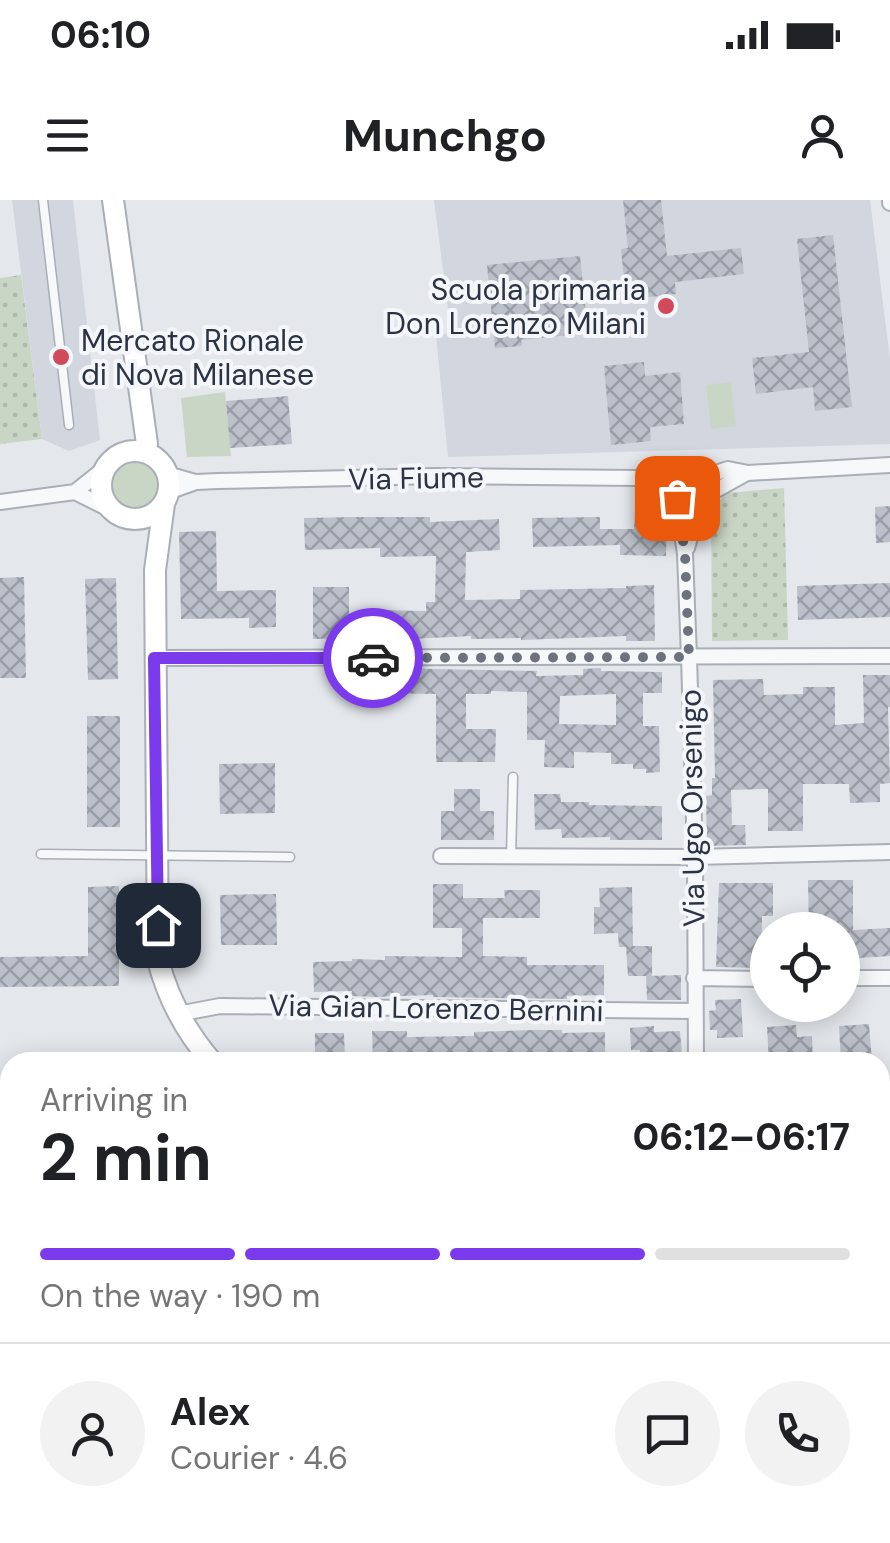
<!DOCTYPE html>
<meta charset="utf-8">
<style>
body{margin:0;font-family:"DM Sans",sans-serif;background:#f2f2f2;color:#202124;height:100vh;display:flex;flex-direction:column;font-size:38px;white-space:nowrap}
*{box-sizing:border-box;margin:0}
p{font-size:32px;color:#757577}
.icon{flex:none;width:55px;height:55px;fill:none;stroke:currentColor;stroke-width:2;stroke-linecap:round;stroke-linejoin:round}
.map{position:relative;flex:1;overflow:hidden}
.panel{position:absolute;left:0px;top:852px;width:890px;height:492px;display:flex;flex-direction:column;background:#fff;border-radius:30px 30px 0 0;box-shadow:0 5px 25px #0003}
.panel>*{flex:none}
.tools{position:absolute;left:750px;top:712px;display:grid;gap:20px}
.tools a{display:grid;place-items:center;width:110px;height:110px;border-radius:50%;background:#fff;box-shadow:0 5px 25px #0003;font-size:50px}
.pin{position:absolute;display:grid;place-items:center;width:85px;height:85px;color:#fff;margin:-42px;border-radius:20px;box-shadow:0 5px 15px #0006}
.courier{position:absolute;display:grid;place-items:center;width:100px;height:100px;margin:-50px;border:8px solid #7c3aed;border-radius:50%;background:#fff;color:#222;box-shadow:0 2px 12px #0007}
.headline em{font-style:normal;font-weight:700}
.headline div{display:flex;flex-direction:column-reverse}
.headline{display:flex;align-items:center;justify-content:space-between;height:170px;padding:0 40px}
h1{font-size:65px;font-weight:700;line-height:75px}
.bar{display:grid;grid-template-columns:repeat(4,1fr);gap:15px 10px;align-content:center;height:120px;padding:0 40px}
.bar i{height:12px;border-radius:8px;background:#e0e0e0}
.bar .on{background:#7c3aed}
.bar p{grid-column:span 4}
.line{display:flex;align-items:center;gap:25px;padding:0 40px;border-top:2px solid #e0e0e0}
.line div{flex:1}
.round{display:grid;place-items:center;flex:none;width:105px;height:105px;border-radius:52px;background:#f2f2f2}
.status{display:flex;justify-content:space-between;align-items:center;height:70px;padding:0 50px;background:#fff;direction:ltr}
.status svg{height:28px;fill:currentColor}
header{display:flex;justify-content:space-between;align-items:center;height:130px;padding:0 40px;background:#fff;font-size:45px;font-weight:700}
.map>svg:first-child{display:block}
.built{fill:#d2d6de}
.grass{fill:#c9d6c5}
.park{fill:url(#park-dots)}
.building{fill:url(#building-cross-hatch);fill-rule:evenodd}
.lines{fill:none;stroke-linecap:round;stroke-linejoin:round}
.lane-casing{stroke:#a9aeb7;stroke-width:11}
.street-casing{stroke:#a9aeb7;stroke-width:18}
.secondary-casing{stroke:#a9aeb7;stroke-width:24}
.lane{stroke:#f7f8fa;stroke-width:8}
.street{stroke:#f7f8fa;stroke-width:14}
.secondary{stroke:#fff;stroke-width:20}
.done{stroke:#6c737f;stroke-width:10;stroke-dasharray:0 18}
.route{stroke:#7c3aed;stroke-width:12}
.poi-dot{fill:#d1495b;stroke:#f4f6f9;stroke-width:4}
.labels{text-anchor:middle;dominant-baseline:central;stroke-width:8;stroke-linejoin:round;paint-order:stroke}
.poi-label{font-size:30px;fill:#2b3445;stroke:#f4f6f9;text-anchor:end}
.street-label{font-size:30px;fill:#2b3445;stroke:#f4f6f9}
</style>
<div class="status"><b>06:10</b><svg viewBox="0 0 49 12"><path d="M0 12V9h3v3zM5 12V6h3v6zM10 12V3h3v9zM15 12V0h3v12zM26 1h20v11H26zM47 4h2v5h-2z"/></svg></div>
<header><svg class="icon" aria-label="menu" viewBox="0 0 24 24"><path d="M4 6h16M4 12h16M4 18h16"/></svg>Munchgo<svg class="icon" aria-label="person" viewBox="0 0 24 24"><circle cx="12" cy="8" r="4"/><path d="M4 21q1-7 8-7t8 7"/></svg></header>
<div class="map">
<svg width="890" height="1343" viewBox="0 0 890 1343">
<defs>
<pattern id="park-dots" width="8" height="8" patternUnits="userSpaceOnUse" patternTransform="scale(2.5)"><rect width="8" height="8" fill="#c9d6c5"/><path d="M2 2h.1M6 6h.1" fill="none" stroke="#adb8ab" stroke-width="1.8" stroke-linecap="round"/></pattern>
<pattern id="building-cross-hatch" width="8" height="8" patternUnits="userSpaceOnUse" patternTransform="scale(2.5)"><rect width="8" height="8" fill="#bbc0ca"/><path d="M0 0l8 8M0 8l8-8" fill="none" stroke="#989da6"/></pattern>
</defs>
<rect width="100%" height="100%" fill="#e4e7ec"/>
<path class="built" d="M12 0H73L100 240 69 251 42 239Z
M434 0H870L890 159V244L448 257 436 135 451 133Z"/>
<path class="grass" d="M731 182 736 226 711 229 706 185Z
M225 192 231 256 187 257 181 198Z
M111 287a24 24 0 1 1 48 0a24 24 0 1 1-48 0Z"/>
<path class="park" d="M21 75 42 239 0 244V78Z
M784 288 788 440 712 441 711 309 727 293Z"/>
<path class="building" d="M623 0H661L667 56 741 48 744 74 675 82 676 94 626 100 621 49 628 48Z
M833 35 852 207 815 211 813 187 756 194 752 158 809 152 797 39Z
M580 56 588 133 521 140 522 146 495 148 487 65Z
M644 162 645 176 680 172 684 224 650 227 651 241 611 245 604 166Z
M288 196 292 244 230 248 226 201Z
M890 306V342L876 343 875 307Z
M635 311 667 312 666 356 620 355V345L533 347 532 318 600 317V329H634Z
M355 317H430V322L499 319 500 350 466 352 465 400 520 399V390L626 388V386L654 385 655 441H626V436L521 440V438L471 439V436L410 439V447H380V443L376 442V410L426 411V402H435L436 356 380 357V348L305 350 304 318Z
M216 331 217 391 276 390V427L249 428V418L181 419 179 332Z
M24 377 26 478H0V378Z
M116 378 118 479 88 480 85 379Z
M890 383V417L798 420 797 386Z
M313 387H349V438L313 439Z
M380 468 537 471 536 476 583 475V469L601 468V471L662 472V493H643V526H659L660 572 646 573V569H633V564H611V553L574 552V568L544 567 545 540H527V492L491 491V494H466V529H496L495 562H436V494L380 493ZM616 494V525L559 524 560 496Z
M863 475H890V507H888L890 583 880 584V602L850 603 849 584H803V631H768V589L731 590 732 625H745L746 645 707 646 706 596 712 595V578H715L713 480 763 479 764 495 803 494V487H835V525L864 523Z
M87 516H120V627H87Z
M275 563V613L220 614 219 564Z
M454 589H480V611H494V640H441V611H454Z
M534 594H560L561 602H589V605L662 606V640H610V637L562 638 561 629 535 630Z
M808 680H853V730L890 728V756L842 759V730H849H809Z
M719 683H773V716H762L761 768 716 767Z
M433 684H463V698H505L504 690H540V718H483V756L527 757V765H604V795L567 796V799L433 797V795L375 797 351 796 352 791 314 792 313 762 352 761V759L385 760V756L462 757V728H433Z
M119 686V786L0 787V757L88 756V687Z
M632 687 633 746H652V776H628L626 747H619L618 733 594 734V707H600L599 688Z
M276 694 277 745H221L220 695Z
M681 775V800H647L646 776Z
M741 799 743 837 717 838V830H710L709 811 716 810 715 800Z
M869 824 872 862H841L839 826Z
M796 825 797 837 812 836 813 862H769L767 827Z
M654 826V832L680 831 682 855H673L674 862H640V850H631L630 828Z
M534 830H562V833L605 832V862H490V859H462V862L373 861 372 831H407V837L474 836V832Z
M315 833H344L345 862H315Z"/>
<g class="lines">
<defs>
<path id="lane" d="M43 0 69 225
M41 654 290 657
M511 657 513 577"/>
<path id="street" d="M890 0V3
M167 274 195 282
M639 279 676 295 685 354 689 457 695 657 696 862
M75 292 111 310
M168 292 196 282 218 281 437 276 637 278 668 275 691 281 728 269 748 273 890 265
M702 298 747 273
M0 302 75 292 105 268
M687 348 702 296 701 288 691 281
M154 458 890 456
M441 656 695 657 890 652
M694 778 768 779
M842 778H890
M178 814 220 806 695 811
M880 1020H890
M880 1142H890
M0 1252 10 1253
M388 1343V1335"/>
<path id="secondary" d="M113 0 147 244 144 252
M101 285a34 34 0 1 1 68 0a34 34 0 1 1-68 0Z
M164 304 155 370 158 760C168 799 186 832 212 862
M0 1027 10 1032
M38 1335V1343
M675 1335 692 1343"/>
</defs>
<use href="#lane" class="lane-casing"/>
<use href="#street" class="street-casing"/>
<use href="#secondary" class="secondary-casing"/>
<use href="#lane" class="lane"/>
<use href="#street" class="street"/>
<use href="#secondary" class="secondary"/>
</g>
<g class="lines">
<path class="done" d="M373 458 689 457 685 354 677 298"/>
<path class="route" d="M158 725 154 458H373"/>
</g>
<g class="poi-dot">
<circle cx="666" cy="106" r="10"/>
<circle cx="61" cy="157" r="10"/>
</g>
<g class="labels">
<g class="poi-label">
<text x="646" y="89">Scuola primaria<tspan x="646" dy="34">Don Lorenzo Milani</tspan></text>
<text x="81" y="140" text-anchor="start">Mercato Rionale<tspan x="81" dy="34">di Nova Milanese</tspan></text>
</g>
<g class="street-label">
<text transform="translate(416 278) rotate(-1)">Via Fiume</text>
<text transform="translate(692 608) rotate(-91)">Via Ugo Orsenigo</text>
<text transform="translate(436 808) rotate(1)">Via Gian Lorenzo Bernini</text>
</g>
</g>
</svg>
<div class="tools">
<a><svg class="icon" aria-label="locate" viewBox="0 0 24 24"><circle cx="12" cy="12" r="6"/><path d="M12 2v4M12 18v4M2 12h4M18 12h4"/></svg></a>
</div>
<div class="pin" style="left:677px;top:298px;background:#ea580c"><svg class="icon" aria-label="bag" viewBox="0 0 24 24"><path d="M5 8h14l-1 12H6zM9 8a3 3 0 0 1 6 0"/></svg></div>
<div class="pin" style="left:158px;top:725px;background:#1f2937"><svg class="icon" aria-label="home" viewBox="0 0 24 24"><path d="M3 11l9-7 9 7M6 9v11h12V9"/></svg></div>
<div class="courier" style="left:373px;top:458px"><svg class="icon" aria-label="car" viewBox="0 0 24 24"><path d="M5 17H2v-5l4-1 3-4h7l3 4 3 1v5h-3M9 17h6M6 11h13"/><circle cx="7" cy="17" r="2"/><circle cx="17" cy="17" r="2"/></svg></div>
<section class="panel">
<div class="headline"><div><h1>2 min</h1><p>Arriving in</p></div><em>06:12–06:17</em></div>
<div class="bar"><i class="on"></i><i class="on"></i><i class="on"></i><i></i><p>On the way · 190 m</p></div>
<div class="line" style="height:180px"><a class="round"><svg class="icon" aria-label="person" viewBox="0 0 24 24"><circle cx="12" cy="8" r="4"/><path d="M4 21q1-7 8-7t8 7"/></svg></a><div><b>Alex</b><p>Courier · 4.6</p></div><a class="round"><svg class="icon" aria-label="chat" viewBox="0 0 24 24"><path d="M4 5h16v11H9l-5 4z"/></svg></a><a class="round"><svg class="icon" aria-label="phone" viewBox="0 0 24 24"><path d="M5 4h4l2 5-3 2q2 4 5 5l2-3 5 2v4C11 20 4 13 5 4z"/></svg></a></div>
</section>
</div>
